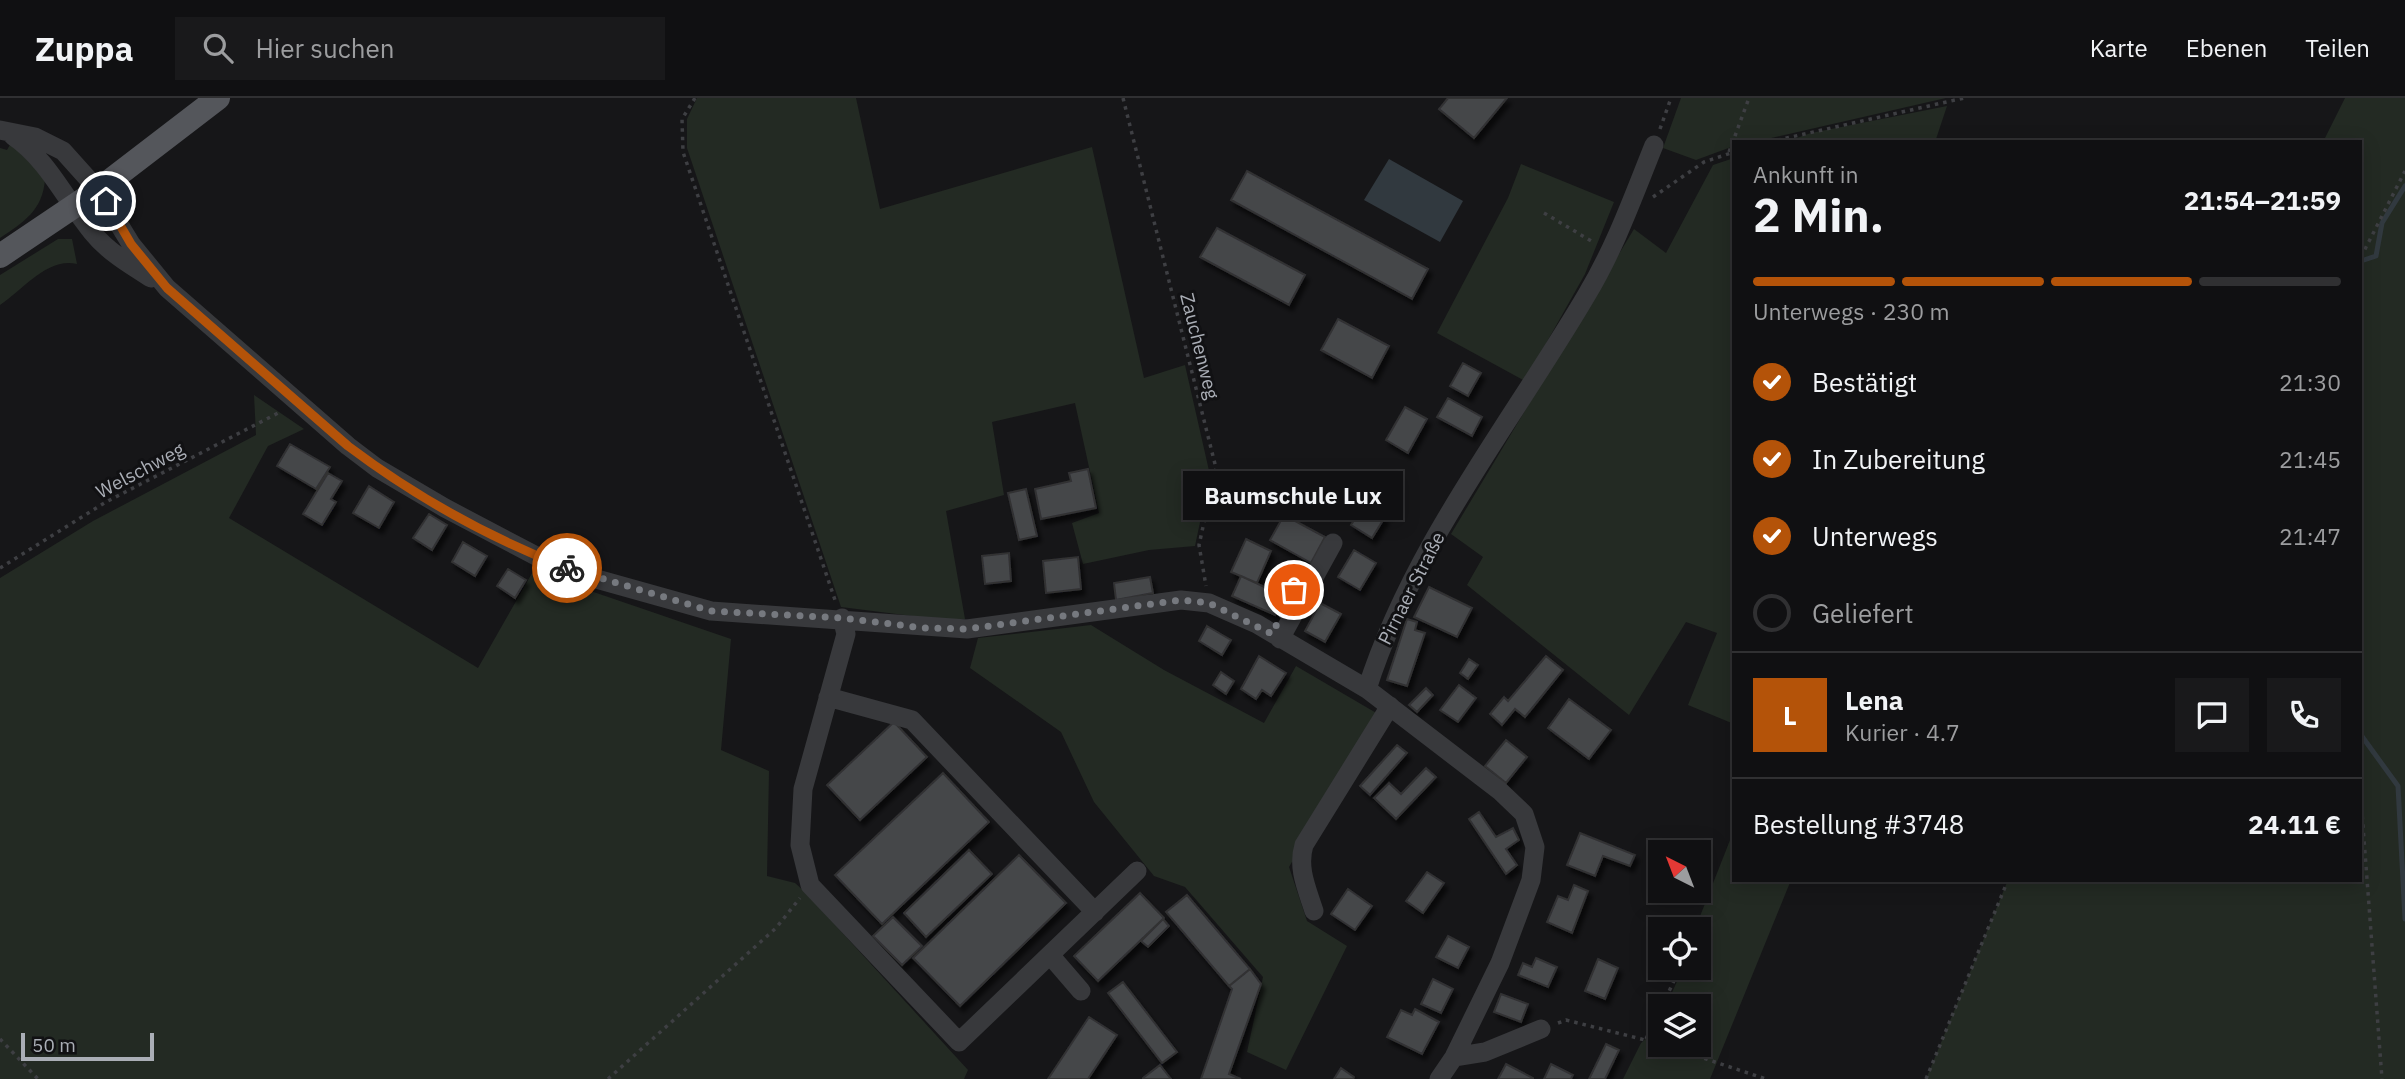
<!DOCTYPE html>
<html lang="de">
<meta charset="utf-8">
<style>
body{margin:0;font-family:"IBM Plex Sans",sans-serif;background:#19191b;color:#f1f3f6;height:100vh;display:flex;flex-direction:column;font-size:26px;white-space:nowrap}
*{box-sizing:border-box;margin:0}
p{font-size:23px;color:#9c9d9f}
.icon{flex:none;width:38px;height:38px;fill:none;stroke:currentColor;stroke-width:2;stroke-linecap:round;stroke-linejoin:round}
.map{position:relative;flex:1;overflow:hidden}
.details{position:absolute;left:1732px;top:42px;width:630px;height:742px;display:flex;flex-direction:column;background:#101012;border-radius:0px;box-shadow:0 4px 18px #0003,0 0 0 2px #303032}
.details>*{flex:none}
.needle{width:46px;rotate:318deg}
.fabs{position:absolute;left:1648px;top:742px;display:grid;gap:14px}
.fabs a{display:grid;place-items:center;width:63px;height:63px;border-radius:0px;background:#101012;box-shadow:0 4px 18px #0003,0 0 0 2px #303032;font-size:35px}
.scale{position:absolute;left:21px;bottom:18px;width:133px;box-sizing:border-box;padding-left:7px;border:4px solid #aaaeb6;border-top:0;font-size:19px;line-height:24px;white-space:nowrap;color:#aaaeb6;-webkit-text-stroke:5px #111113;paint-order:stroke}
.pin{position:absolute;display:grid;place-items:center;width:60px;height:60px;color:#fff;margin:-30px;border:4px solid #fff;border-radius:50%;box-shadow:0 2px 7px #0007}
.courier{position:absolute;display:grid;place-items:center;width:70px;height:70px;margin:-35px;border:5px solid #b45309;border-radius:50%;background:#fff;color:#222;box-shadow:0 2px 9px #0007}
.bubble{position:absolute;height:49px;border-radius:0px;background:#101012;box-shadow:0 4px 18px #0003,0 0 0 2px #303032;font-size:23px;font-weight:700;line-height:49px;text-align:center}
.head em{font-style:normal;font-weight:700}
.head div{display:flex;flex-direction:column-reverse}
.head{display:flex;align-items:center;justify-content:space-between;height:119px;padding:0 21px}
h1{font-size:46px;font-weight:700;line-height:52px}
.bar{display:grid;grid-template-columns:repeat(4,1fr);gap:10px 7px;align-content:center;height:84px;padding:0 21px}
.bar i{height:9px;border-radius:5px;background:#303032}
.bar .active{background:#b45309}
.bar p{grid-column:span 4}
.line{display:flex;align-items:center;gap:18px;padding:0 21px;border-top:2px solid #303032}
.line div{flex:1}
.round{display:grid;place-items:center;flex:none;width:74px;height:74px;border-radius:0px;background:#19191b}
ol{padding:0 21px;list-style:none}
li{display:flex;align-items:center;gap:21px;height:77px}
li p{margin-inline-start:auto}
li .icon{padding:7px;border-radius:50%;background:#b45309;color:#fff;stroke-width:4}
li:last-child{color:#9c9d9f}
li i{width:38px;height:38px;border:4px solid #303032;border-radius:50%}
header{display:flex;align-items:center;gap:42px;box-sizing:border-box;height:98px;padding:0 35px;background:#101012;border-bottom:2px solid #303032}
header strong{font-size:33px}
nav{display:flex;gap:38px;margin-inline-start:auto;font-size:24px}
.search{width:490px;height:63px;background:#19191b;display:flex;align-items:center;gap:18px;box-sizing:border-box;padding:0 24px;border-radius:0px;color:#9c9d9f;font-size:26px}
.map>svg:first-child{display:block}
.green{fill:#232a23}
.water{fill:#31393f}
.lines{fill:none;stroke-linecap:round;stroke-linejoin:round}
.stream{stroke:#31393f;stroke-width:5}
.building{fill:#45464a;stroke:#303033;stroke-width:2;filter:url(#shadow)}
.path{stroke:#3e3f43;stroke-width:3.5;stroke-dasharray:3.5 5;stroke-linecap:butt}
.minor{stroke:#38393c;stroke-width:19}
.major{stroke:#54565b;stroke-width:24}
.done{stroke:#76797f;stroke-width:7;stroke-dasharray:0 12.6}
.route{stroke:#b45309;stroke-width:9}
.labels{text-anchor:middle;dominant-baseline:central;stroke-width:6;stroke-linejoin:round;paint-order:stroke}
.street-label{font-size:19px;fill:#aaaeb6;stroke:#111113}
</style>
<header>
<strong>Zuppa</strong>
<div class="search"><svg class="icon" aria-label="search" viewBox="0 0 24 24"><circle cx="10" cy="10" r="6"/><path d="M15 15l6 6"/></svg>Hier suchen</div>
<nav><a>Karte</a><a>Ebenen</a><a>Teilen</a></nav>
</header>
<div class="map">
<svg width="2405" height="981" viewBox="0 0 2405 981">
<defs>
<filter id="shadow"><feDropShadow dx="3.5" dy="5.5" stdDeviation="2" flood-color="#0009"/></filter>
</defs>
<rect width="100%" height="100%" fill="#161618"/>
<path class="green" d="M697 0H856L880 111 1092 49 1144 280 1185 267 1210 377 1195 448 1149 452 1083 466 1072 425 1099 415 1075 305 992 324 1004 397 946 413 965 521H936L841 509 687 50V21Z
M1681 0H1946L1754 44H1734V48L1696 62 1663 50Z
M2345 0H2405V981H1926L2008 782H2361V44H2323Z
M1947 8 1935 44H1785L1811 35Z
M11 45 45 81C43 112 24 124 0 140V50L7 52Z
M1734 60V626L1688 607 1717 535 1686 524 1629 617 1467 487 1483 459 1451 436 1634 131 1666 155 1713 67Z
M1521 66 1614 104 1585 176 1525 283 1437 235 1508 100Z
M58 141H72L77 166C47 159 23 192 0 207V177Z
M254 297 304 331 268 348 229 420 478 570 535 470 576 488 731 541 721 652 769 673 767 778 795 785 805 794 968 972 964 981H0V480L93 423 256 337Z
M1091 527 1164 572 1264 625 1296 568 1378 616 1289 769 1307 823 1347 848 1286 972 1247 954 1263 879 1185 789 1154 778 1094 704 1061 634 970 570 978 540Z
M1734 732V782H1791L1710 981H1623L1641 945 1653 934 1661 918V947H1699V908H1666L1683 870H1699V831H1695Z"/>
<path class="water" d="M1389 61 1463 103 1440 144 1364 102Z"/>
<g class="lines">
<path class="stream" d="M2361 163 2376 158 2382 125 2405 88
M2361 637 2398 688 2405 821"/>
</g>
<path class="building" d="M1448 0H1507L1474 40 1439 11Z
M1247 73 1428 171 1412 201 1231 102Z
M1217 130 1305 177 1289 207 1200 159Z
M1338 221 1389 248 1372 280 1321 252Z
M1463 265 1481 275 1468 298 1450 288Z
M1448 300 1482 319 1472 338 1437 319Z
M1405 309 1427 321 1408 355 1386 342Z
M290 346 330 369 316 391 277 368Z
M1088 371 1096 410 1041 421 1035 391 1071 383 1069 375Z
M328 375 342 383 331 401 336 404 322 427 303 416Z
M369 388 394 404 379 430 353 415Z
M1026 391 1037 438 1019 442 1008 395Z
M1364 406 1385 419 1372 440 1351 427Z
M429 416 447 427 432 452 413 440Z
M1284 417 1325 439 1311 465 1270 442Z
M1246 441 1271 453 1257 485 1231 474Z
M463 444 487 458 475 478 452 464Z
M1354 452 1376 465 1360 492 1338 479Z
M1009 455 1011 483 985 486 982 458Z
M1078 459 1081 491 1046 495 1043 463Z
M508 471 526 482 515 500 497 488Z
M1241 478 1284 498 1275 517 1232 498Z
M1150 479 1153 495 1116 502 1114 485Z
M1429 489 1472 510 1457 539 1414 519Z
M1320 505 1341 516 1325 544 1305 533Z
M1407 521 1417 524 1415 532 1425 535 1407 588 1387 582Z
M1207 528 1231 542 1222 557 1199 543Z
M1259 558 1286 575 1271 598 1262 592 1256 601 1241 591Z
M1546 558 1563 572 1525 619 1515 611 1502 627 1490 616 1504 599 1508 603Z
M1469 561 1478 567 1468 581 1460 575Z
M1221 574 1234 583 1226 596 1213 587Z
M1459 587 1476 600 1458 624 1440 612Z
M1426 590 1433 597 1417 614 1409 607Z
M1569 601 1611 632 1589 661 1548 630Z
M894 624 927 659 860 722 827 687Z
M1506 642 1527 659 1506 685 1485 668Z
M1397 647 1407 655 1370 697 1360 688Z
M1426 670 1436 679 1396 721 1374 700 1389 685 1401 696Z
M943 675 989 724 882 826 835 777Z
M1479 714 1496 739 1513 730 1519 742 1506 751 1517 767 1506 776 1469 721Z
M1580 735 1635 757 1630 768 1603 758 1595 778 1567 767Z
M969 752 992 776 926 839 904 815Z
M1019 757 1066 805 960 908 913 860Z
M1427 774 1444 785 1423 815 1406 803Z
M1574 787 1588 793 1572 835 1547 824 1558 798 1568 802Z
M1348 791 1372 808 1355 832 1331 816Z
M1140 795 1164 820 1098 883 1074 858Z
M1187 797 1250 871 1229 888 1166 814Z
M893 819 922 848 902 867 873 838Z
M1163 821 1169 828 1148 849 1141 843Z
M1448 838 1469 849 1458 870 1436 859Z
M1536 860 1557 869 1548 889 1518 877 1523 865 1532 869Z
M1598 861 1618 870 1605 901 1585 893Z
M1250 871 1261 886 1229 976 1241 981H1201L1232 891 1229 888Z
M1433 881 1453 891 1441 915 1421 906Z
M1123 884 1177 954 1162 965 1108 895Z
M1501 896 1528 906 1521 924 1494 914Z
M1415 911 1439 924 1422 956 1387 939 1401 912 1412 917Z
M1089 919 1117 937 1088 981H1048Z
M1606 946 1619 952 1605 981H1589Z
M1506 966 1533 980V981H1498Z
M1551 966 1573 977 1571 981H1544Z
M1160 967 1171 981H1143V980Z
M1341 970 1354 979 1353 981H1334Z"/>
<g class="lines">
<path class="path" d="M695 0 682 21 683 54 836 505
M1123 0 1216 370 1199 447 1206 488
M1660 31 1671 0
M1769 44 1964 0
M1729 54 1749 0
M1653 99 1704 64 1734 54
M1544 115 1593 144
M2361 159 2405 73
M0 470 106 404 282 313
M2361 701 2382 981
M1698 831 1702 823
M1662 908 1680 870
M1558 925 1566 922 1661 946
M0 941 38 981
M1646 941 1661 910
M1664 947 1766 981
M608 981 776 830 800 800
M1926 981 2008 782"/>
<path class="minor" d="M0 32 35 39 63 53 98 92 131 146 167 190 348 348 377 370 445 410 540 460 593 480 711 513 967 531 1181 502 1209 505 1257 526 1367 591 1500 693 1524 716 1535 749 1531 782 1500 865 1454 959 1439 981
M13 38C48 62 65 101 92 134 107 153 130 167 151 180
M842 520 846 536 803 691 800 747 810 787 959 944 1137 773
M1280 541 1333 445
M1367 591C1413 447 1510 327 1586 198 1615 150 1633 99 1654 47
M828 599 912 622 1095 814
M1314 813C1307 791 1297 770 1304 747L1390 608
M1050 857 1081 893
M1454 959 1485 954 1541 931"/>
<path class="major" d="M0 158 98 92 218 0"/>
</g>
<g class="lines">
<path class="done" d="M567 470 711 513 842 520 924 530 967 531 1181 502 1209 505 1272 536 1294 492"/>
<path class="route" d="M106 103 131 146 167 190 348 348C413 397 490 440 567 470"/>
</g>
<g class="labels">
<g class="street-label">
<text transform="translate(1200 248) rotate(76)">Zauchenweg</text>
<text transform="translate(140 372) rotate(-28)">Welschweg</text>
<text transform="translate(1411 490) rotate(-63)">Pirnaer Straße</text>
</g>
</g>
</svg>
<div class="fabs">
<a><svg class="needle" viewBox="-14 -14 28 28"><path d="M0-13l5 13h-10z" fill="#e53935"/><path d="M0 13l5-13h-10z" fill="#9c9d9f"/></svg></a>
<a><svg class="icon" aria-label="locate" viewBox="0 0 24 24"><circle cx="12" cy="12" r="6"/><path d="M12 2v4M12 18v4M2 12h4M18 12h4"/></svg></a>
<a><svg class="icon" aria-label="layers" viewBox="0 0 24 24"><path d="M12 4l9 5-9 5-9-5zM3 14l9 5 9-5"/></svg></a>
</div>
<div class="scale">50 m</div>
<div class="pin" style="left:1294px;top:492px;background:#ea580c"><svg class="icon" aria-label="bag" viewBox="0 0 24 24"><path d="M5 8h14l-1 12H6zM9 8a3 3 0 0 1 6 0"/></svg></div>
<div class="pin" style="left:106px;top:103px;background:#1f2937"><svg class="icon" aria-label="home" viewBox="0 0 24 24"><path d="M3 11l9-7 9 7M6 9v11h12V9"/></svg></div>
<div class="courier" style="left:567px;top:470px"><svg class="icon" aria-label="bike" viewBox="0 0 24 24"><circle cx="6" cy="16" r="4"/><circle cx="18" cy="16" r="4"/><path d="M6 16l4-8h5l3 8M10 8l3 8H6M13 5h3"/></svg></div>
<div class="bubble" style="left:1183px;top:373px;width:220px">Baumschule Lux</div>
<section class="details">
<div class="head"><div><h1>2 Min.</h1><p>Ankunft in</p></div><em>21:54–21:59</em></div>
<div class="bar"><i class="active"></i><i class="active"></i><i class="active"></i><i></i><p>Unterwegs · 230 m</p></div>
<ol>
<li><svg class="icon" aria-label="check" viewBox="0 0 24 24"><path d="M5 12l5 5 9-10"/></svg>Bestätigt<p>21:30</p></li>
<li><svg class="icon" aria-label="check" viewBox="0 0 24 24"><path d="M5 12l5 5 9-10"/></svg>In Zubereitung<p>21:45</p></li>
<li><svg class="icon" aria-label="check" viewBox="0 0 24 24"><path d="M5 12l5 5 9-10"/></svg>Unterwegs<p>21:47</p></li>
<li><i></i>Geliefert</li>
</ol>
<div class="line" style="height:126px"><b class="round" style="background:#b45309;color:#fff">L</b><div><b>Lena</b><p>Kurier · 4.7</p></div><a class="round"><svg class="icon" aria-label="chat" viewBox="0 0 24 24"><path d="M4 5h16v11H9l-5 4z"/></svg></a><a class="round"><svg class="icon" aria-label="phone" viewBox="0 0 24 24"><path d="M5 4h4l2 5-3 2q2 4 5 5l2-3 5 2v4C11 20 4 13 5 4z"/></svg></a></div>
<div class="line" style="height:91px"><div>Bestellung #3748</div><b>24.11 €</b></div>
</section>
</div>
